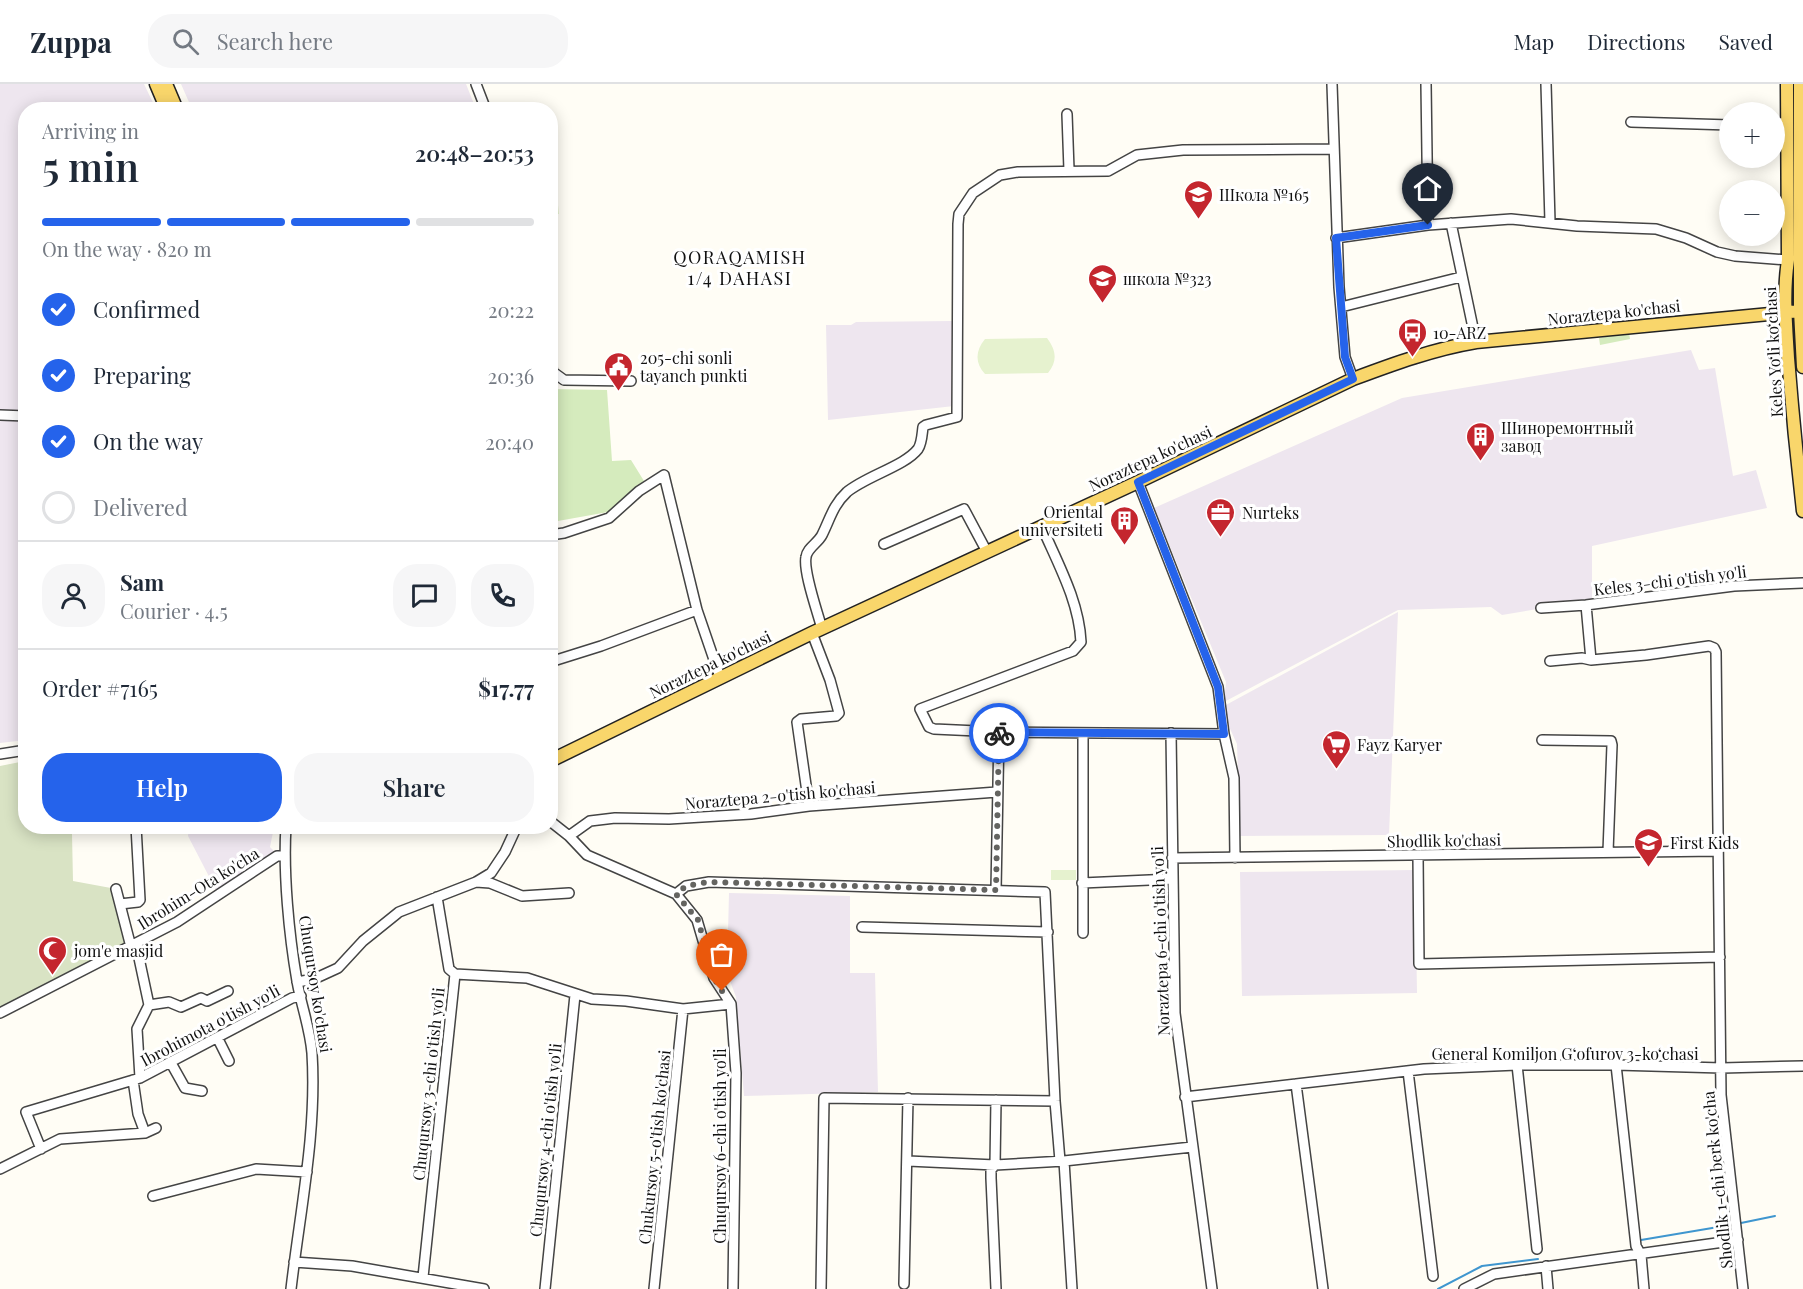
<!DOCTYPE html>
<meta charset="utf-8">
<style>
body{margin:0;font-family:"Playfair Display",serif;background:#f6f6f7;color:#1f2937;height:100vh;display:flex;flex-direction:column;font-size:22px;white-space:nowrap}
*{box-sizing:border-box;margin:0}
p{font-size:20px;color:#747a83}
.icon{flex:none;width:33px;height:33px;fill:none;stroke:currentColor;stroke-width:2;stroke-linecap:round;stroke-linejoin:round}
.map{position:relative;flex:1;overflow:hidden}
.sheet{position:absolute;left:18px;top:18px;width:540px;height:732px;display:flex;flex-direction:column;background:#fff;border-radius:24px;box-shadow:0 3px 15px #0003}
.sheet>*{flex:none}
.buttons{position:absolute;left:1719px;top:18px;display:grid;gap:12px}
.buttons a{display:grid;place-items:center;width:66px;height:66px;border-radius:50%;background:#fff;box-shadow:0 3px 15px #0003;font-size:30px}
.pin{position:absolute;display:grid;place-items:center;width:51px;height:51px;color:#fff;margin:-62px -26px;border-radius:50% 50% 50% 0;rotate:-45deg;box-shadow:0 0 6px #0007}
.pin .icon{rotate:45deg}
.courier{position:absolute;display:grid;place-items:center;width:60px;height:60px;margin:-30px;border:4px solid #2563eb;border-radius:50%;background:#fff;color:#222;box-shadow:0 2px 8px #0007}
.head em{font-style:normal;font-weight:600}
.head div{display:flex;flex-direction:column-reverse}
.head{display:flex;align-items:center;justify-content:space-between;height:102px;padding:0 24px}
h1{font-size:39px;font-weight:600;line-height:45px}
.bar{display:grid;grid-template-columns:repeat(4,1fr);gap:9px 6px;align-content:center;height:72px;padding:0 24px}
.bar i{height:8px;border-radius:4px;background:#e0e1e3}
.bar .current{background:#2563eb}
.bar p{grid-column:span 4}
.line{display:flex;align-items:center;gap:15px;padding:0 24px;border-top:2px solid #e0e1e3}
.line div{flex:1}
.round{display:grid;place-items:center;flex:none;width:63px;height:63px;border-radius:24px;background:#f6f6f7}
ol{padding:0 24px;list-style:none}
li{display:flex;align-items:center;gap:18px;height:66px}
li p{margin-inline-start:auto}
li .icon{padding:6px;border-radius:50%;background:#2563eb;color:#fff;stroke-width:4}
li:last-child{color:#747a83}
li i{width:33px;height:33px;border:3px solid #e0e1e3;border-radius:50%}
.primary-button{display:flex;gap:12px;margin-top:auto;padding:12px 24px}
.primary-button a{flex:1;height:69px;border-radius:24px;background:#2563eb;color:#fff;font-size:24px;font-weight:600;line-height:69px;text-align:center}
.primary-button a+a{background:#f6f6f7;color:#1f2937}
header{display:flex;align-items:center;gap:36px;box-sizing:border-box;height:84px;padding:0 30px;background:#fff;border-bottom:2px solid #e0e1e3}
header strong{font-size:28px}
nav{display:flex;gap:33px;margin-inline-start:auto;font-size:21px}
.search{width:420px;height:54px;background:#f6f6f7;display:flex;align-items:center;gap:15px;box-sizing:border-box;padding:0 21px;border-radius:24px;color:#747a83;font-size:22px}
.map>svg:first-child{display:block}
.industrial{fill:#eee6ef}
.green{fill:#d5ebbd}
.cemetery{fill:#d9e3c4}
.pitch{fill:#e6f2cf}
.lines{fill:none;stroke-linecap:round;stroke-linejoin:round}
.stream{stroke:#3f96cf;stroke-width:2}
.minor-casing{stroke:#444;stroke-width:12}
.major-casing{stroke:#222;stroke-width:15}
.minor{stroke:#fff;stroke-width:9}
.major{stroke:#f9d66b;stroke-width:12}
.done{stroke:#646461;stroke-width:6;stroke-dasharray:0 10.8}
.route{stroke:#2563eb;stroke-width:8}
.labels{text-anchor:middle;dominant-baseline:central;stroke-width:6;stroke-linejoin:round;paint-order:stroke}
.poi-label{font-size:16px;fill:#111;stroke:#fff;text-anchor:start}
.street-label{font-size:16px;fill:#111;stroke:#fff}
.neighbourhood-label{font-size:18px;letter-spacing:1.5px;fill:#111;stroke:#fff}
</style>
<header>
<strong>Zuppa</strong>
<div class="search"><svg class="icon" aria-label="search" viewBox="0 0 24 24"><circle cx="10" cy="10" r="6"/><path d="M15 15l6 6"/></svg>Search here</div>
<nav><a>Map</a><a>Directions</a><a>Saved</a></nav>
</header>
<div class="map">
<svg width="1803" height="1205" viewBox="0 0 1803 1205">
<rect width="100%" height="100%" fill="#fffdf5"/>
<path class="industrial" d="M0 0H144L156 25 26 26V656L0 659Z
M181 0H466L476 25H192Z
M952 237 954 322 828 336 826 241H851L856 238Z
M1691 266 1699 286 1715 284 1733 392 1756 386 1767 424 1592 462V516L1502 531 1491 523 1398 526 1224 618 1226 598 1154 424 1402 314Z
M1398 528 1389 751 1240 752 1237 660 1226 636 1224 622Z
M189 743H274L270 763 275 768 216 806 188 752Z
M1415 786 1417 909 1242 912 1240 788Z
M729 809 850 812V889H875L878 1008 744 1012 736 913 727 889Z"/>
<path class="green" d="M1629 249 1630 255 1600 261 1599 254Z
M550 305 607 306 612 377 631 376 644 397 608 428 558 437 551 392Z"/>
<path class="cemetery" d="M25 677 26 742 54 743 55 745 72 750 73 797 111 804 125 859 0 923V682Z"/>
<path class="pitch" d="M554 85 559 130H551V86Z
M1047 254C1056 266 1058 277 1048 289L985 290C975 279 975 267 985 255Z
M1051 786H1076V796H1051Z"/>
<g class="lines">
<path class="stream" d="M1741 1139 1775 1132
M1641 1156 1730 1141
M1438 1205 1482 1182 1538 1175"/>
<defs>
<path id="minor" d="M476 0 486 26
M1332 0 1339 203 1345 273 1353 295
M1426 0 1428 141
M1546 0 1550 138
M1067 30 1069 86
M1631 38 1730 41
M1774 39H1788
M1451 139 1476 258
M1336 154 1428 141 1511 135 1577 142 1656 145 1686 154 1717 168 1735 172 1788 176
M1341 223 1461 193
M550 276 553 288 564 296 631 297
M0 331 26 332
M1138 398 1218 603 1224 650 1234 694 1235 774
M1042 443C1058 480 1079 517 1081 558L1073 567 920 625 929 643 934 645 999 648 1224 650
M550 451 564 449 609 434 639 407 664 391 697 526 720 593
M884 460 964 425 987 468
M1586 521 1591 576
M1541 524 1586 521 1734 502 1803 499
M822 545C818 529 803 488 806 473 807 464 818 459 822 451 830 435 833 421 847 408 866 392 905 382 918 365 922 359 922 350 923 343L926 341 957 333 958 140 959 130 973 109 1000 91 1018 88 1108 87 1137 71 1183 66 1333 65
M1550 577 1582 574 1591 576 1646 571 1709 562 1714 564 1716 568 1721 1011 1743 1205
M550 578 601 562 697 526
M1083 649V849
M1171 649 1175 929 1212 1205
M1542 656 1611 657 1612 661 1608 768
M0 670 26 666
M809 722 797 638 801 635 836 632 839 629 830 596 812 549
M550 737 569 752 587 771 676 810 697 836 714 894 731 920 736 989 733 1205
M286 742C283 789 289 851 297 897 301 921 310 944 312 969 317 1048 300 1127 291 1205
M569 752 590 737 615 734 669 735 751 730 809 722 997 708
M1418 772 1419 880 1720 873
M1172 774 1718 767
M476 798 490 799 522 812 569 809
M1082 799 1172 795
M116 805 131 863
M996 806 999 648
M676 810 686 802 709 798 1045 808 1055 1017 1060 1077
M120 820 138 818 140 816 136 742
M862 843 1048 848
M136 860 149 921 137 945 140 994
M455 890 527 894 592 915 626 917 683 925 731 920
M297 898 314 895 338 884 363 857 399 828 476 798 491 789 505 768 517 742
M149 921 169 918 181 923 201 914 207 917 228 907
M0 929 177 838 277 772H285
M218 955 229 977
M171 979 185 1004 202 1007
M1517 981 1537 1165
M1616 981 1636 1162 1641 1171 1644 1205
M1408 987 1433 1192
M133 996 138 1030 145 1049
M1296 1000 1323 1205
M1185 1013 1424 985 1517 981H1616L1722 984 1803 982
M996 1016 995 1081 991 1086V1094L996 1205
M41 1065 26 1028 140 994 292 914 301 912
M908 1077 995 1081 1064 1077 1192 1063
M1064 1077 1072 1205
M0 1085 60 1055 145 1049 156 1044
M153 1112 256 1085 307 1088
M294 1178 352 1182 484 1205
M1546 1182 1548 1205
M423 1193 455 890 449 885 437 813
M904 1200 908 1014
M545 1205 575 911
M654 1205 683 925
M821 1205 824 1014 1055 1017
M1464 1205 1494 1190 1738 1156"/>
<path id="major" d="M156 0 167 26
M166 0 177 26
M1787 0 1788 176C1783 209 1786 240 1788 274 1792 325 1797 376 1803 427
M1800 0V227L1803 283
M550 677 812 549 1138 398 1353 295C1393 280 1434 265 1476 258L1800 227"/>
</defs>
<use href="#minor" class="minor-casing"/>
<use href="#major" class="major-casing"/>
<use href="#minor" class="minor"/>
<use href="#major" class="major"/>
</g>
<g class="lines">
<path class="done" d="M722 907 714 894 698 836 676 810 686 802 708 798 996 806 999 649"/>
<path class="route" d="M999 649V648L1224 650 1218 603 1138 398 1353 295 1345 273 1336 154 1428 141"/>
</g>
<defs>
<symbol id="school-pin" viewBox="-11 -11 22 30"><path d="M0 17L-7.5 6A9.5 9.5 0 1 1 7.5 6Z" fill="#c4262e" stroke="#fff"/><path d="M0-5L7-2L0 1L-7-2ZM-4 1L0 2.5L4 1V4Q0 6-4 4Z" fill="#fff"/></symbol>
<symbol id="bus-pin" viewBox="-11 -11 22 30"><path d="M0 17L-7.5 6A9.5 9.5 0 1 1 7.5 6Z" fill="#c4262e" stroke="#fff"/><path d="M-5-6H5V4H4V6H2V4H-2V6H-4V4H-5ZM-3.5-4V0h7V-4ZM-3.5 1.2v1.5H-2V1.2ZM2 1.2v1.5H3.5V1.2Z" fill="#fff"/></symbol>
<symbol id="civic-pin" viewBox="-11 -11 22 30"><path d="M0 17L-7.5 6A9.5 9.5 0 1 1 7.5 6Z" fill="#c4262e" stroke="#fff"/><path d="M-.6-6.5H3V-4.5H.6V-3L4-1V1h2V6H-6V1h2V-1L-.6-3ZM-1.2 2.5V6h2.4V2.5Z" fill="#fff"/></symbol>
<symbol id="building-pin" viewBox="-11 -11 22 30"><path d="M0 17L-7.5 6A9.5 9.5 0 1 1 7.5 6Z" fill="#c4262e" stroke="#fff"/><path d="M-4-6H4V6H1V3H-1V6H-4ZM-2.5-4.3h1.7v1.8h-1.7ZM.8-4.3h1.7v1.8H.8ZM-2.5-1h1.7V.8h-1.7ZM.8-1h1.7V.8H.8Z" fill="#fff"/></symbol>
<symbol id="office-pin" viewBox="-11 -11 22 30"><path d="M0 17L-7.5 6A9.5 9.5 0 1 1 7.5 6Z" fill="#c4262e" stroke="#fff"/><path d="M-6-3h4V-5.5h4V-3h4V5H-6ZM-1-4.5V-3h2v-1.5ZM-6 0V1H6V0Z" fill="#fff"/></symbol>
<symbol id="supermarket-pin" viewBox="-11 -11 22 30"><path d="M0 17L-7.5 6A9.5 9.5 0 1 1 7.5 6Z" fill="#c4262e" stroke="#fff"/><path d="M-6-5.5h2.5l.6 2H6L4.5 2H-2.5L-4.4-4H-6ZM-1.5 3.2a1.3 1.3 0 1 0 .1 0ZM3 3.2a1.3 1.3 0 1 0 .1 0Z" fill="#fff"/></symbol>
<symbol id="mosque-pin" viewBox="-11 -11 22 30"><path d="M0 17L-7.5 6A9.5 9.5 0 1 1 7.5 6Z" fill="#c4262e" stroke="#fff"/><path d="M3.5-4.9A6 6 0 1 0 3.5 4.9A5 5 0 1 1 3.5-4.9Z" fill="#fff"/></symbol>
</defs>
<g fill-rule="evenodd">
<use href="#school-pin" x="1182" y="94" width="33" height="45"/>
<use href="#school-pin" x="1086" y="178" width="33" height="45"/>
<use href="#bus-pin" x="1396" y="232" width="33" height="45"/>
<use href="#civic-pin" x="602" y="266" width="33" height="45"/>
<use href="#building-pin" x="1464" y="336" width="33" height="45"/>
<use href="#office-pin" x="1204" y="412" width="33" height="45"/>
<use href="#building-pin" x="1108" y="420" width="33" height="45"/>
<use href="#supermarket-pin" x="1320" y="644" width="33" height="45"/>
<use href="#school-pin" x="1632" y="742" width="33" height="45"/>
<use href="#mosque-pin" x="36" y="850" width="33" height="45"/>
</g>
<g class="labels">
<g class="poi-label">
<text x="1219" y="110">Школа №165</text>
<text x="1123" y="194">школа №323</text>
<text x="1433" y="248">10-ARZ</text>
<text x="640" y="273">205-chi sonli<tspan x="640" dy="18">tayanch punkti</tspan></text>
<text x="1501" y="343">Шиноремонтный<tspan x="1501" dy="18">завод</tspan></text>
<text x="1103" y="427" text-anchor="end">Oriental<tspan x="1103" dy="18">universiteti</tspan></text>
<text x="1242" y="428">Nurteks</text>
<text x="1357" y="660">Fayz Karyer</text>
<text x="1670" y="758">First Kids</text>
<text x="74" y="866">jom'e masjid</text>
</g>
<g class="street-label">
<text transform="translate(1614 228) rotate(-6)">Noraztepa ko'chasi</text>
<text transform="translate(1773 268) rotate(-93)">Keles Yoʻli koʻchasi</text>
<text transform="translate(1150 374) rotate(-25)">Noraztepa ko'chasi</text>
<text transform="translate(1670 496) rotate(-7)">Keles 3-chi o'tish yo'li</text>
<text transform="translate(710 580) rotate(-26)">Noraztepa ko'chasi</text>
<text transform="translate(780 711) rotate(-5)">Noraztepa 2-o'tish ko'chasi</text>
<text transform="translate(1444 756) rotate(-1)">Shodlik ko'chasi</text>
<text transform="translate(198 804) rotate(-32)">Ibrohim-Ota ko'cha</text>
<text transform="translate(1160 857) rotate(-92)">Noraztepa 6-chi o'tish yo'li</text>
<text transform="translate(316 900) rotate(81)">Chuqursoy ko'chasi</text>
<text transform="translate(210 941) rotate(-28)">Ibrohimota o'tish yo'li</text>
<text x="1565" y="969">General Komiljon Gʻofurov 3-koʻchasi</text>
<text transform="translate(428 1000) rotate(-84)">Chuqursoy 3-chi o'tish yo'li</text>
<text transform="translate(545 1056) rotate(-84)">Chuqursoy 4-chi o'tish yo'li</text>
<text transform="translate(719 1062) rotate(-90)">Chuqursoy 6-chi o'tish yo'li</text>
<text transform="translate(654 1063) rotate(-84)">Chukursoy 5-o'tish ko'chasi</text>
<text transform="translate(1717 1096) rotate(-96)">Shodlik 1-chi berk ko'cha</text>
</g>
<g class="neighbourhood-label">
<text x="740" y="173">QORAQAMISH<tspan x="740" dy="21">1/4 DAHASI</tspan></text>
</g>
</g>
</svg>
<div class="buttons">
<a>+</a>
<a>−</a>
</div>
<div class="pin" style="left:722px;top:907px;background:#ea580c"><svg class="icon" aria-label="bag" viewBox="0 0 24 24"><path d="M5 8h14l-1 12H6zM9 8a3 3 0 0 1 6 0"/></svg></div>
<div class="pin" style="left:1428px;top:141px;background:#1f2937"><svg class="icon" aria-label="home" viewBox="0 0 24 24"><path d="M3 11l9-7 9 7M6 9v11h12V9"/></svg></div>
<div class="courier" style="left:999px;top:649px"><svg class="icon" aria-label="bike" viewBox="0 0 24 24"><circle cx="6" cy="16" r="4"/><circle cx="18" cy="16" r="4"/><path d="M6 16l4-8h5l3 8M10 8l3 8H6M13 5h3"/></svg></div>
<section class="sheet">
<div class="head"><div><h1>5 min</h1><p>Arriving in</p></div><em>20:48–20:53</em></div>
<div class="bar"><i class="current"></i><i class="current"></i><i class="current"></i><i></i><p>On the way · 820 m</p></div>
<ol>
<li><svg class="icon" aria-label="check" viewBox="0 0 24 24"><path d="M5 12l5 5 9-10"/></svg>Confirmed<p>20:22</p></li>
<li><svg class="icon" aria-label="check" viewBox="0 0 24 24"><path d="M5 12l5 5 9-10"/></svg>Preparing<p>20:36</p></li>
<li><svg class="icon" aria-label="check" viewBox="0 0 24 24"><path d="M5 12l5 5 9-10"/></svg>On the way<p>20:40</p></li>
<li><i></i>Delivered</li>
</ol>
<div class="line" style="height:108px"><a class="round"><svg class="icon" aria-label="person" viewBox="0 0 24 24"><circle cx="12" cy="8" r="4"/><path d="M4 21q1-7 8-7t8 7"/></svg></a><div><b>Sam</b><p>Courier · 4.5</p></div><a class="round"><svg class="icon" aria-label="chat" viewBox="0 0 24 24"><path d="M4 5h16v11H9l-5 4z"/></svg></a><a class="round"><svg class="icon" aria-label="phone" viewBox="0 0 24 24"><path d="M5 4h4l2 5-3 2q2 4 5 5l2-3 5 2v4C11 20 4 13 5 4z"/></svg></a></div>
<div class="line" style="height:78px"><div>Order #7165</div><b>$17.77</b></div>
<div class="primary-button"><a>Help</a><a>Share</a></div>
</section>
</div>
